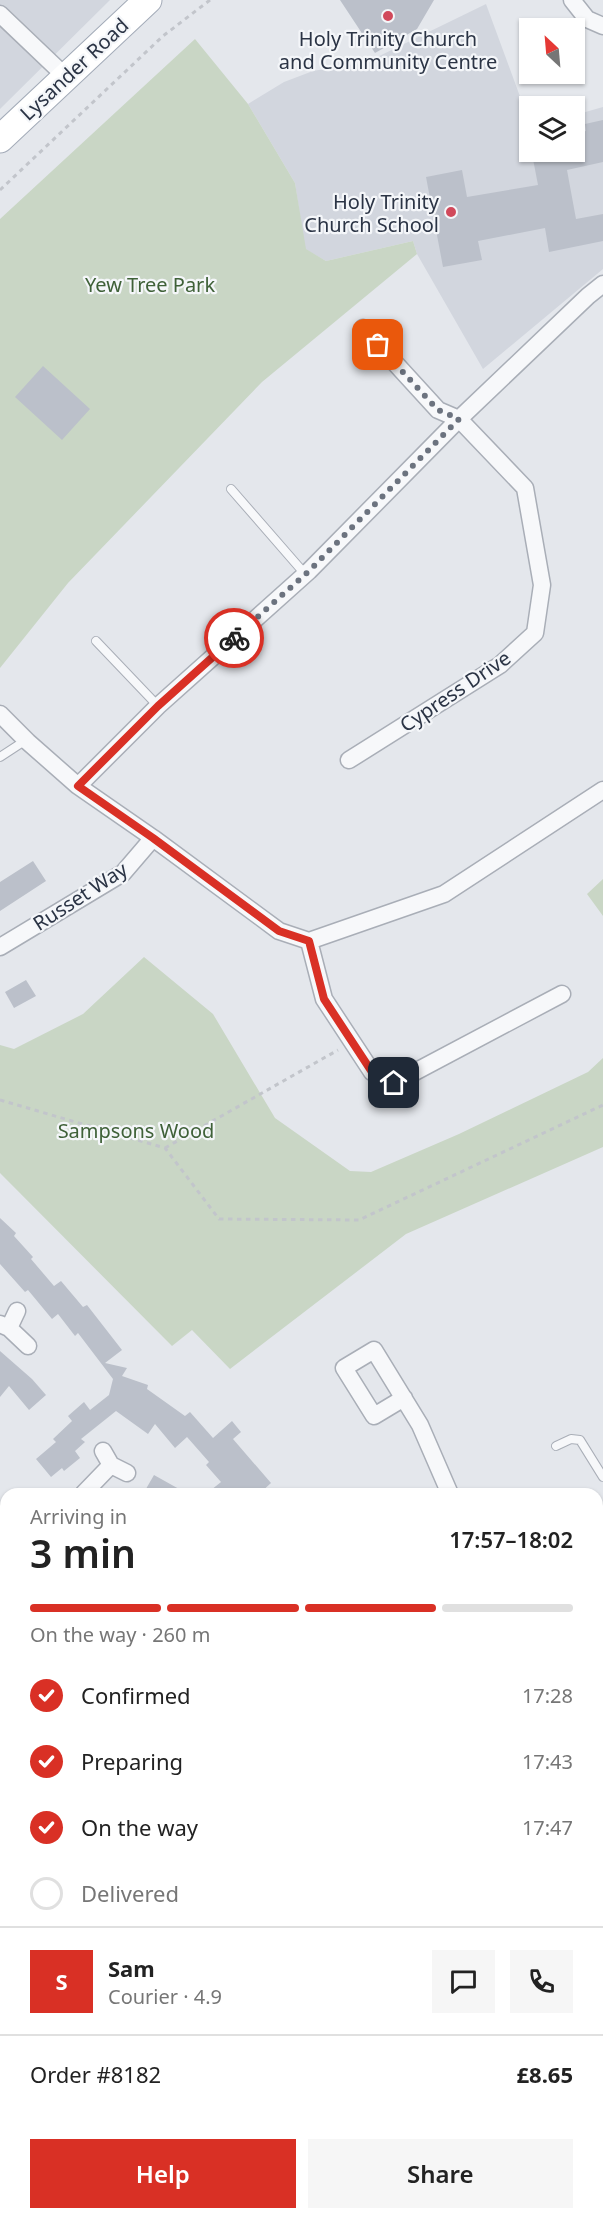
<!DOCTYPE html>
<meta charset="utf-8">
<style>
body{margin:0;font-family:"Noto Sans",sans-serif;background:#f6f6f6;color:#222;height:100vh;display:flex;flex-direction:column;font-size:22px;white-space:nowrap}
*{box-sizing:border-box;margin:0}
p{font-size:20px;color:#767676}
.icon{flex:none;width:33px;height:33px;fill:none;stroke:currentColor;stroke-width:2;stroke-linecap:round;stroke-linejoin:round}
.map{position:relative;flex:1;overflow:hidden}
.side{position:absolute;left:0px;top:1488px;width:603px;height:732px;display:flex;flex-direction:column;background:#fff;border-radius:18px 18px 0 0;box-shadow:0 2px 4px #0004}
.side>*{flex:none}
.needle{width:39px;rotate:334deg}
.tools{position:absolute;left:519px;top:18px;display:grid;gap:12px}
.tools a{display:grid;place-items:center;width:66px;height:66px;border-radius:0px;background:#fff;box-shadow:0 2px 4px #0004;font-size:30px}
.pin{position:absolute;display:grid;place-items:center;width:51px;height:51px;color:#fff;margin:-26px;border-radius:12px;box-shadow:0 3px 9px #0006}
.courier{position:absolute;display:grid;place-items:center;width:60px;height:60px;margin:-30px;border:4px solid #d93025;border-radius:50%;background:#fff;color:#222;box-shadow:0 2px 8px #0007}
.head em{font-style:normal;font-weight:600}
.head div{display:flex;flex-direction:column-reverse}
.head{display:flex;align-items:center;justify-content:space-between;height:102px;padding:0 30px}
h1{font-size:39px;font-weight:600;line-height:45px}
.bar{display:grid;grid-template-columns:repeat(4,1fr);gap:9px 6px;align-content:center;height:72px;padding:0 30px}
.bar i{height:8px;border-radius:4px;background:#e0e0e0}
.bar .on{background:#d93025}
.bar p{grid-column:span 4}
.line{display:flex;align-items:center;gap:15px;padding:0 30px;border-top:2px solid #e0e0e0}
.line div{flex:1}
.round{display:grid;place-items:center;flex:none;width:63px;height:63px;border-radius:0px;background:#f6f6f6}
ol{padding:0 30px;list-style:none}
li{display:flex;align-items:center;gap:18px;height:66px}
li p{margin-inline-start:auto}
li .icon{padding:6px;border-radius:50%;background:#d93025;color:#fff;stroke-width:4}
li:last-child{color:#767676}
li i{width:33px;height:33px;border:3px solid #e0e0e0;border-radius:50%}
.primary-button{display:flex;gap:12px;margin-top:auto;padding:12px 30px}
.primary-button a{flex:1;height:69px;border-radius:0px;background:#d93025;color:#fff;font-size:24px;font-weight:600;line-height:69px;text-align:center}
.primary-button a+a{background:#f6f6f6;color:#222}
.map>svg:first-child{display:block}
.built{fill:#d2d6de}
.green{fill:#c9d6c5}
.building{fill:#bbc0ca}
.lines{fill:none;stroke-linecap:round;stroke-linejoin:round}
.service-casing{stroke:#a9aeb7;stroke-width:10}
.minor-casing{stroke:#a9aeb7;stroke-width:19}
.primary-casing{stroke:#a3abb8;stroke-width:29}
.trunk-casing{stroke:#8b94a3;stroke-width:31}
.path{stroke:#c2c5cb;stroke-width:3;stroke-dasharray:4.5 4.5;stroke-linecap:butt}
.service{stroke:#f7f8fa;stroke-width:8}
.minor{stroke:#f7f8fa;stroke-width:16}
.primary{stroke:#fff;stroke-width:27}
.trunk{stroke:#fff;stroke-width:28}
.done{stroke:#6c737f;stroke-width:6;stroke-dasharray:0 10.8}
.route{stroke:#d93025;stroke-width:8}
.poi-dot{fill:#d1495b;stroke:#f4f6f9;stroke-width:2}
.labels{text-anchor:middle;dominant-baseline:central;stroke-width:4.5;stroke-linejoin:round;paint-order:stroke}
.poi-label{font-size:20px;fill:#2b3445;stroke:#f4f6f9}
.street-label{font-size:20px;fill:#2b3445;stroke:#f4f6f9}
.park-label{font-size:20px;fill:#3f6138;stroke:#f4f6f9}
</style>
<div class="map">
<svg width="603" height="2220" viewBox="0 0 603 2220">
<rect width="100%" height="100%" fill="#e4e7ec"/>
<path class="built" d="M0 0H110L0 109Z
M486 4 529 121 530 152H574L575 115 603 107V269L483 369 417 254 413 241 326 261 305 249 295 183 248 104 284 82 313 71 367 62Z"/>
<path class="green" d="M195 39 248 104 295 183 306 249 326 261 413 241 417 254 262 382 68 583 0 668V219Z
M603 879V916L587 894Z
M144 957 213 1014 275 1118 350 1171 371 1172 459 1134 588 1072 603 1058V1147L406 1234 230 1369 192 1330 172 1346 0 1173V1045L14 1049 83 1014Z"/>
<path class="building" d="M340 0H434L417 29 375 53Z
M603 120V162L567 170 576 219 603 214V241L549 252 545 228 478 241 482 260 443 267 426 177 462 170 467 197 538 185 532 154 545 152H574V134L586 131 585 124Z
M43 366 90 409 62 440 15 397Z
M33 861 46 881 0 911V882Z
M26 980 36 996 14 1008 5 992Z
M0 1218 16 1233 14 1236 33 1257 31 1259 54 1286 61 1281 83 1307 87 1305 122 1350 105 1363 127 1368 122 1376 148 1385 147 1389 185 1416 190 1412 213 1438 232 1421 241 1432 233 1439 271 1483 259 1494H206L221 1482 206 1465 209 1462 187 1437 175 1448 155 1424 148 1434 116 1411 81 1439 85 1442 75 1451 80 1458 64 1471 62 1468 51 1477 36 1459 56 1442 53 1439 72 1421 68 1416 84 1402 90 1410 109 1395 113 1379 78 1333 75 1336 58 1314 52 1319 28 1290 25 1292 0 1264Z
M0 1351 32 1379 46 1395 29 1410 9 1386 0 1397Z
M154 1475 188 1494H143Z"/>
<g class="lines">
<defs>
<path id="service" d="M231 489 305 574
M96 641 158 706
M0 757 26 740
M556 1446 571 1439 580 1440 603 1477"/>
<path id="minor" d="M572 0 587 19 603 26
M0 14 65 76
M0 714 28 742 78 786 153 838 279 931 309 941 444 894 603 790
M349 760 500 665 535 633 542 585 525 488 459 419 438 410 363 328
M78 786 158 706 309 571 459 419 588 296 603 284
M309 941 324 999 372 1072 394 1083 562 994
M0 947 123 873 153 838
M0 1324 9 1328 28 1346
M9 1328 17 1311
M404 1398 374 1416 344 1368 374 1350 420 1425 450 1494
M103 1451 111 1465
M83 1494 111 1465 127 1473
M0 1540 6 1544
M6 1592 3 1604 6 1625
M0 1793 6 1788
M0 2016 6 2011
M318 2214 324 2220
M158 2220 165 2214"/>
<path id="primary" d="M0 139 148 0"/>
<path id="trunk" d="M597 1579 603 1575
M0 1954 6 1949"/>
</defs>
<use href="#service" class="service-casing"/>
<use href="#minor" class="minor-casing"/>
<use href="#primary" class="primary-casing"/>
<use href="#trunk" class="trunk-casing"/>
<path class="path" d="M0 190 163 36 210 0
M0 1100 165 1148 219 1219 359 1220 603 1105
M165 1148 338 1050
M597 1727 603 1725"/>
<use href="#service" class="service"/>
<use href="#minor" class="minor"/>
<use href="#primary" class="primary"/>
<use href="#trunk" class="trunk"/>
</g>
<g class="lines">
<path class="done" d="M234 638 309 571 459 419 438 410 378 345"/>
<path class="route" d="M234 638 158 706 78 786 153 838 279 931 309 941 324 999 372 1072 394 1083"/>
</g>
<g class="poi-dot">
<circle cx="388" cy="16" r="6"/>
<circle cx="451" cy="212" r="6"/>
</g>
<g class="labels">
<g class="poi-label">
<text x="388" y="38">Holy Trinity Church<tspan x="388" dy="23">and Community Centre</tspan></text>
<text x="439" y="201" text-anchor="end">Holy Trinity<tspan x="439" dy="23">Church School</tspan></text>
</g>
<g class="street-label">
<text transform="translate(74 69) rotate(-43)">Lysander Road</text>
<text transform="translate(455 691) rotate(-34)">Cypress Drive</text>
<text transform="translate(80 896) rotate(-33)">Russet Way</text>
</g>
<g class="park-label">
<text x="150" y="284">Yew Tree Park</text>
<text x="136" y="1130">Sampsons Wood</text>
</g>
</g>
</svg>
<div class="tools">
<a><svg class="needle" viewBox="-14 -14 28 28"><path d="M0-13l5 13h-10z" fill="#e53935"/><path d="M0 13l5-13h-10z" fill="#767676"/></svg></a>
<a><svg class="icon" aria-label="layers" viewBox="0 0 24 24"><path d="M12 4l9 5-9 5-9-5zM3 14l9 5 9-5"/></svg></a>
</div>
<div class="pin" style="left:378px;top:345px;background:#ea580c"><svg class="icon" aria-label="bag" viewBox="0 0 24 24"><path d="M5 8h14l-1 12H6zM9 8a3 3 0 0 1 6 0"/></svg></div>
<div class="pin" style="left:394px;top:1083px;background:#1f2937"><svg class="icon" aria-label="home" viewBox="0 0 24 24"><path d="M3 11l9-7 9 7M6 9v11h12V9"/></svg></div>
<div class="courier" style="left:234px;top:638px"><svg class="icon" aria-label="bike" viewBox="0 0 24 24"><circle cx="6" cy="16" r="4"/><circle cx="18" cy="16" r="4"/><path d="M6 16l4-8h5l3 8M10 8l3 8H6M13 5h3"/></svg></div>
<section class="side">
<div class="head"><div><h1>3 min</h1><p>Arriving in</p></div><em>17:57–18:02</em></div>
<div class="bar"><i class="on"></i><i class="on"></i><i class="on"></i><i></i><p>On the way · 260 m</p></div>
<ol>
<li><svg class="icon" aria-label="check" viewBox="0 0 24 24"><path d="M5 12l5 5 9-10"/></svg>Confirmed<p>17:28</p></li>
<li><svg class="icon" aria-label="check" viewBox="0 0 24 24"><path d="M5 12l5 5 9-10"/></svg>Preparing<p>17:43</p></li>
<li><svg class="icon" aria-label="check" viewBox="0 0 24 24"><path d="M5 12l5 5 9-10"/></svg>On the way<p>17:47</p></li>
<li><i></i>Delivered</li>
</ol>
<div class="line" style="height:108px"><b class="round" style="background:#d93025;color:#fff">S</b><div><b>Sam</b><p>Courier · 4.9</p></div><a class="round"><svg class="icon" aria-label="chat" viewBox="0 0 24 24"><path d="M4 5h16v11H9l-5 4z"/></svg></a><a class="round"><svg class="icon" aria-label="phone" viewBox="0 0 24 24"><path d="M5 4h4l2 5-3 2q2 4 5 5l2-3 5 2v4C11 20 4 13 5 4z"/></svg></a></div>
<div class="line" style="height:78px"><div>Order #8182</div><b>£8.65</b></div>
<div class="primary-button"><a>Help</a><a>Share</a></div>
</section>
</div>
